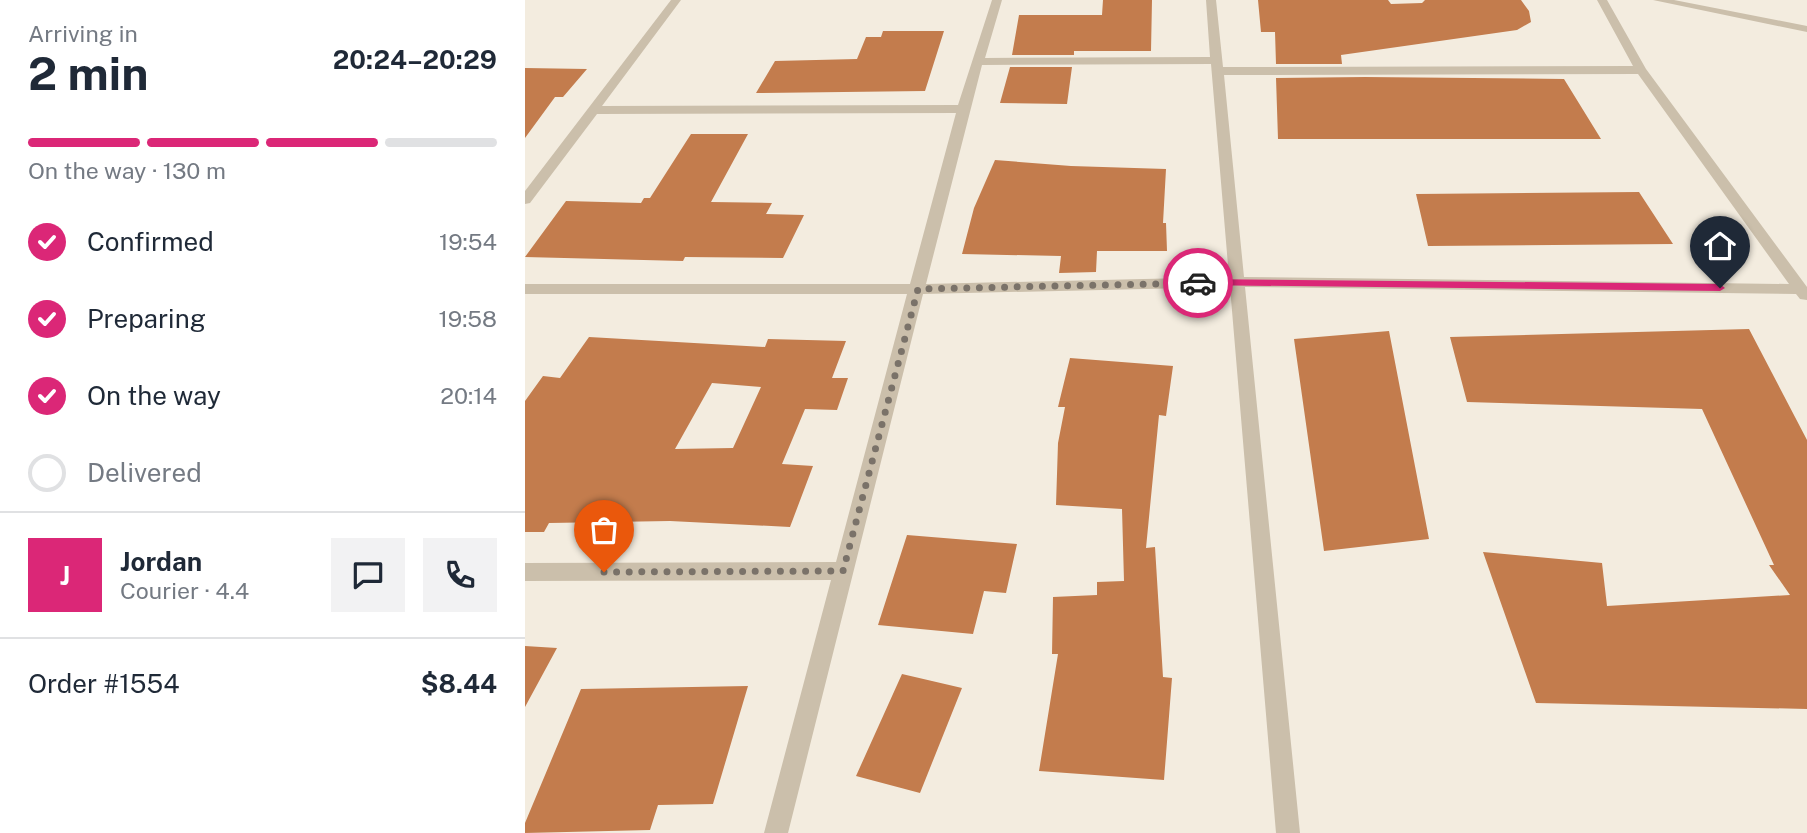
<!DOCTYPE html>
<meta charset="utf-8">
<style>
body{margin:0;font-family:"Public Sans",sans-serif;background:#f2f2f3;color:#1f2937;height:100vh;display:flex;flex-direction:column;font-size:26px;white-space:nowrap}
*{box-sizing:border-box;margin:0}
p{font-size:23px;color:#747a83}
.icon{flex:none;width:38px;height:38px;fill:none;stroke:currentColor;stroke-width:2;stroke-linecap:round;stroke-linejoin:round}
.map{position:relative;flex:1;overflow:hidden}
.details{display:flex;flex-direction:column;background:#fff;width:525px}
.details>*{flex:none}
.pin{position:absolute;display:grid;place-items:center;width:60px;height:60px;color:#fff;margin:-72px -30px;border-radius:50% 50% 50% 0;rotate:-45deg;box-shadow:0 0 7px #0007}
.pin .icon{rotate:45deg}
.courier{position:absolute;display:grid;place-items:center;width:70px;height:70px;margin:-35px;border:5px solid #db2777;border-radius:50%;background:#fff;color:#222;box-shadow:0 2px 9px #0007}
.head em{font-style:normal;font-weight:700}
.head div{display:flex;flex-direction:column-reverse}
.head{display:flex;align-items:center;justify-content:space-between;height:119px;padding:0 28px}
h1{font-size:46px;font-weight:700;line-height:52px}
.bar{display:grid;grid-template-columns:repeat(4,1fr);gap:10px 7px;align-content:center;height:84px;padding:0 28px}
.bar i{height:9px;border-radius:5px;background:#e0e1e3}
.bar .selected{background:#db2777}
.bar p{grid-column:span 4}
.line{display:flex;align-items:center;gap:18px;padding:0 28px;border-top:2px solid #e0e1e3}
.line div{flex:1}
.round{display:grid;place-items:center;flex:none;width:74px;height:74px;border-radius:0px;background:#f2f2f3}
ol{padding:0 28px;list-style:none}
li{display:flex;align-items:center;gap:21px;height:77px}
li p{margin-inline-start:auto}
li .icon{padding:7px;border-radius:50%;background:#db2777;color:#fff;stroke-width:4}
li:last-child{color:#747a83}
li i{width:38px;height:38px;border:4px solid #e0e1e3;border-radius:50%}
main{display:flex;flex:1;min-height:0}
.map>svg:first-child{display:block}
.building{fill:#c37c4d;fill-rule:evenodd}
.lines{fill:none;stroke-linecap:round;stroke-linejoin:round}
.minor{fill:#cbbfab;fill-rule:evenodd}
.route{fill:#db2777}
.done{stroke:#7a7269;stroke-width:7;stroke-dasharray:0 12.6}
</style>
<main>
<section class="details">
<div class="head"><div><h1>2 min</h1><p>Arriving in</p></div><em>20:24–20:29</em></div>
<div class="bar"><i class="selected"></i><i class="selected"></i><i class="selected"></i><i></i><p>On the way · 130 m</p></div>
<ol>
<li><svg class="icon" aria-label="check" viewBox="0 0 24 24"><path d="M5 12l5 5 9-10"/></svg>Confirmed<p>19:54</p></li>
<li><svg class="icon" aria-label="check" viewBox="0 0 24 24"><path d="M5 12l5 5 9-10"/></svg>Preparing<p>19:58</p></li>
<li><svg class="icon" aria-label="check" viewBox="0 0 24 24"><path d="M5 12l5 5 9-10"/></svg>On the way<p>20:14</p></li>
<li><i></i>Delivered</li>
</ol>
<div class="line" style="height:126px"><b class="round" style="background:#db2777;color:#fff">J</b><div><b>Jordan</b><p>Courier · 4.4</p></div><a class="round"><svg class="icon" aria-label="chat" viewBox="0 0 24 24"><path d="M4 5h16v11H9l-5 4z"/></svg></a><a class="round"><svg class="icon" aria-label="phone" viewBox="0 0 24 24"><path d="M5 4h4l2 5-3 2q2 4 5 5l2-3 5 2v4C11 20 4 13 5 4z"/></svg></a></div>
<div class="line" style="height:91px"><div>Order #1554</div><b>$8.44</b></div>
</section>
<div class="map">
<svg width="1282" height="833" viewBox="0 0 1282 833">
<rect width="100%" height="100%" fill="#f3ecdf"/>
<path class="building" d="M578 0H627L626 51H549V55H487L494 15H577Z
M733 0H863L866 4 897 3 900 0H996L1004 11 1006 22 992 30 816 55 817 64H751L750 32H736Z
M358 31H419L400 91 231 93 250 61 332 59 341 37H356Z
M485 67H547L542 104 475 103Z
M0 68 62 69 38 97H30L0 138Z
M840 77 1039 79 1076 139H753L751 78Z
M166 134H223L186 202 247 203 241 214 279 215 258 258 160 257 158 261 0 257 41 201 116 203 119 198H125Z
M470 160 546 166 641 169 638 223H641L642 251H572L571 272 534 273 536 256 437 254 449 208Z
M1114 192 1148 244 903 246 891 194Z
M1224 329 1282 440V709L1011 703 958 552 1077 563 1082 606 1265 595 1244 565H1249L1177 409 942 402 925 337Z
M864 331 904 539 799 551 769 339Z
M64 337 240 347 243 339 321 341 307 378H323L312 410 280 409 257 464 288 466 265 527 145 521 24 523 19 532H0V401L18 376 35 378ZM187 383 236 387 208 448 150 449Z
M545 358 648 366 641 416 634 415 621 548 630 547 638 677 647 678 639 780 514 771 533 654H527L528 597 572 595V582L599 581 597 509 531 505 533 443 540 407H533Z
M382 535 492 544 481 593 459 591 448 634 353 625Z
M0 646 32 648 0 707Z
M377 674 437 688 395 793 331 776Z
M223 686 188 804 133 805 125 830 0 833V823L56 689Z"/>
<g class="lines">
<path class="minor" d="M146 0H156L77 106 433 105 467 0H477L460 58 685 57 681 0H691L698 67 1108 66 1072 0H1082L1121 69 1282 287V300L1275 299 1271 294 720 287 775 833H751L705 287 398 294 263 833H239L306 580 0 581V563L311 562 382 294H0V284H385L431 113 72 114 5 203 0 204V191ZM686 64 704 277 401 284 457 65ZM1113 74 1264 284 719 277 699 75Z
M1128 0H1149L1282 26V32Z"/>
</g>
<path class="route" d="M673 279 1195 284 1200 288 1195 291 669 285 668 283Z"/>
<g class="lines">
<path class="done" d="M79 572 318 571 393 289 673 283"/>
</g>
</svg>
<div class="pin" style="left:79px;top:572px;background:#ea580c"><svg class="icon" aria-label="bag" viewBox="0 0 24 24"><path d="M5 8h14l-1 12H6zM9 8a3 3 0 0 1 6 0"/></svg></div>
<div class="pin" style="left:1195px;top:288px;background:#1f2937"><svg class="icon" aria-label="home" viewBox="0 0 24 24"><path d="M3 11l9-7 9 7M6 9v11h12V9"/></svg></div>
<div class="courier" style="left:673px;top:283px"><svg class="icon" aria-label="car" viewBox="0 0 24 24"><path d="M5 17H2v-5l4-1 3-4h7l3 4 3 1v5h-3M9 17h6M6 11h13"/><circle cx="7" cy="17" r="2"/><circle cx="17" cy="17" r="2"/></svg></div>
</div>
</main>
